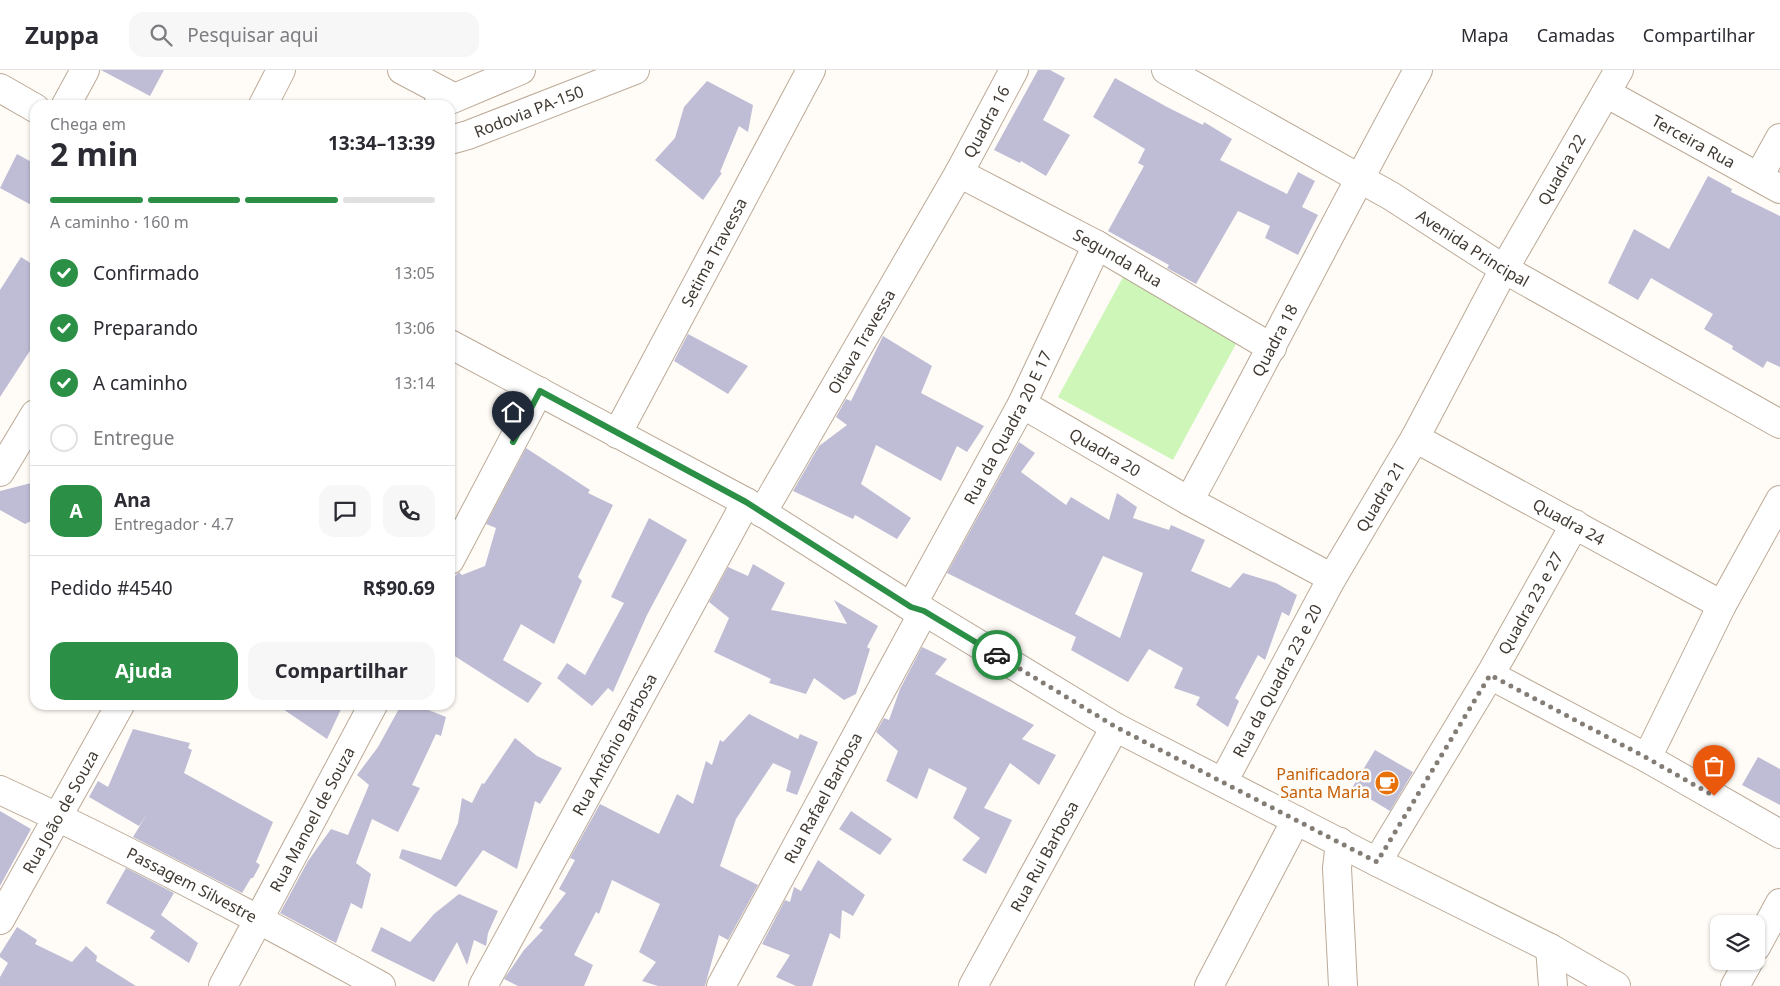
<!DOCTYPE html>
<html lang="pt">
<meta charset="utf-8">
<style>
body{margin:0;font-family:"Noto Sans",sans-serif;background:#f7f7f7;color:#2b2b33;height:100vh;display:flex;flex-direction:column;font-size:19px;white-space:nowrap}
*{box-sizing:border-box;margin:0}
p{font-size:16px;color:#7c7c81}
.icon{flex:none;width:28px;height:28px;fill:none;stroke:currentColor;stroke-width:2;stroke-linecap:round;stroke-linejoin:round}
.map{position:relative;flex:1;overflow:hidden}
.details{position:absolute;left:30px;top:30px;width:425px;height:610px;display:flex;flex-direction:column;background:#fff;border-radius:15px;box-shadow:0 1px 4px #0004}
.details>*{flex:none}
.fabs{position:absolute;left:1710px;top:845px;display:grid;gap:10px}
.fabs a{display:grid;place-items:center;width:55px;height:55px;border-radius:10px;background:#fff;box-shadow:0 1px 4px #0004;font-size:25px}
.pin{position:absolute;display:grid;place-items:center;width:42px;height:42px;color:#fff;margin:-51px -21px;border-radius:50% 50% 50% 0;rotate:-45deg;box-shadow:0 0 5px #0007}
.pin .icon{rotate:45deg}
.courier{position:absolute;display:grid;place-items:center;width:50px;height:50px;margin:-25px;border:4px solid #2b9046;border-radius:50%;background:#fff;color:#222;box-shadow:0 1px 6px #0007}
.headline em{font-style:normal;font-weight:700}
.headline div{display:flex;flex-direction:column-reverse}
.headline{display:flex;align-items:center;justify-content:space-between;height:85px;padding:0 20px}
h1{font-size:32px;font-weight:700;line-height:38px}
.bar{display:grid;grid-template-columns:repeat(4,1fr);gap:8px 5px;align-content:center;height:60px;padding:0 20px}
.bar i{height:6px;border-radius:4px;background:#e1e1e2}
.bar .selected{background:#2b9046}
.bar p{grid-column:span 4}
.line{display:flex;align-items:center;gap:12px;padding:0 20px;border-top:1px solid #e1e1e2}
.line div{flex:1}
.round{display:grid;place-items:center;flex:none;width:52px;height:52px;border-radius:15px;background:#f7f7f7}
ol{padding:0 20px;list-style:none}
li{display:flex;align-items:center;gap:15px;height:55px}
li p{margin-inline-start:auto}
li .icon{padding:5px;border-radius:50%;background:#2b9046;color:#fff;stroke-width:4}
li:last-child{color:#7c7c81}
li i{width:28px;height:28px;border:2px solid #e1e1e2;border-radius:50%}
.cta{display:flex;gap:10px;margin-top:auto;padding:10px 20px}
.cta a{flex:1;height:58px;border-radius:15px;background:#2b9046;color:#fff;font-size:20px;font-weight:700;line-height:58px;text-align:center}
.cta a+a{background:#f7f7f7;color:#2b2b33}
header{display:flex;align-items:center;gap:30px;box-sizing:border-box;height:70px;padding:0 25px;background:#fff;border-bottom:1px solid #e1e1e2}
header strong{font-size:24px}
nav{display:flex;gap:28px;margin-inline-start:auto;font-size:18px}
.search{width:350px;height:45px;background:#f7f7f7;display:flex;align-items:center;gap:12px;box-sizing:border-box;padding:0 18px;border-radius:15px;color:#7c7c81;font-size:19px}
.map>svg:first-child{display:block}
.green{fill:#cdf6b8}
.building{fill:#bfbdd5;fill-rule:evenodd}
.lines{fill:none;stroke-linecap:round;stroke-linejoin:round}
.minor-casing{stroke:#bbaa97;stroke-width:30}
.major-casing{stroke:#bbaa97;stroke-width:30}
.minor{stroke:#fff;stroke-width:28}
.major{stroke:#fff;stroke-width:28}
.done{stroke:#837d76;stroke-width:5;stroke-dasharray:0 9}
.route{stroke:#2b9046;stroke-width:6}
.labels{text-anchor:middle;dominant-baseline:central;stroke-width:5;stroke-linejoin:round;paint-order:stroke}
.street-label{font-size:16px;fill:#403931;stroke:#fffbf7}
.food-label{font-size:16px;fill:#c56008;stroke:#fffbf7;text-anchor:end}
</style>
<header>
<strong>Zuppa</strong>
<div class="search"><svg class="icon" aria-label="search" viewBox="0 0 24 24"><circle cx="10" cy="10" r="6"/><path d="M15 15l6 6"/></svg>Pesquisar aqui</div>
<nav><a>Mapa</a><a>Camadas</a><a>Compartilhar</a></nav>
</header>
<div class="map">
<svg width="1780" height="916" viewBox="0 0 1780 916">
<rect width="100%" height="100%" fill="#fffbf7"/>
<path class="green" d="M1128 198 1243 261 1173 390 1058 327Z"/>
<path class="building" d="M101 0H164L150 26Z
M1038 0H1050L1065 8 1043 50 1070 65 1046 106 1021 91 1020 93 994 80Z
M1115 8 1167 37 1203 55 1204 52 1232 69 1220 90 1287 124 1298 102 1315 111 1302 137 1318 145 1298 185 1265 168 1270 156 1238 141 1196 214 1167 198 1169 195 1108 161 1144 96 1138 93 1145 79 1093 47Z
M707 11 753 35 748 62 739 56 720 102 722 103 703 130 655 90 675 68 684 37Z
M17 84 35 94V137L0 118Z
M1708 106 1732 119 1731 122 1780 146V297L1767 291 1763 298 1732 279 1733 276 1704 259 1713 244 1651 208 1638 230 1608 213 1634 159 1669 179Z
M21 187 35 196V273L0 327V220Z
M688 264 748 296 728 324 674 291Z
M883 266 932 296 921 323 984 356 967 382 957 376 941 411 876 375 861 414 911 448 897 469 855 445 853 449 793 421 819 376 847 355 836 347 846 329 851 331Z
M1019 372 1035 383 1021 402 1066 435 1071 427 1109 450 1117 423 1137 437 1133 448 1169 460 1171 455 1205 470 1191 501 1230 518 1243 503 1276 513 1297 525 1289 546 1282 542 1265 590 1258 585 1235 628 1239 631 1228 657 1196 635 1200 627 1174 618 1183 598 1149 579 1128 612 1071 580 1076 567 947 503ZM1103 486 1143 503 1120 568 1075 544Z
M526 378 590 420 588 423 613 435 578 507 582 511 554 574 521 554 503 590 542 613 528 633 450 583V511L459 502 462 505 485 496 496 458 486 454Z
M35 412V449L25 454 0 440V421Z
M649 448 687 470 647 545 613 622 608 618 592 636 557 608 567 593 585 605 624 533 611 527Z
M753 494 785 513 771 540 847 554 834 530 878 556 867 577 870 579 856 624 844 630 814 608 806 624 769 613 771 609 714 582 729 548 709 532 728 497 748 506Z
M922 577 947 589 935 604 1034 655 1022 669 1056 685 1039 715 1010 693 984 738 1012 750 986 804 962 790 980 768 953 748 967 718 929 698 917 729 886 711 898 681 876 662 884 648 889 650 900 619Z
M277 635H343L327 669Z
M401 635H416L446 647 441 666 436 664 412 715 420 718 398 762 372 749 356 793 371 804 362 839 351 833 336 873 280 843 308 791 331 759 348 765 369 715 357 705 378 677Z
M749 644 798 669 800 664 818 672 797 725 786 721 791 701 773 693 736 749 720 796 758 815 728 870 719 865 705 916H658L642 911 656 892 639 882 660 834 612 810 599 844 596 842 574 885 593 895 584 916H518L504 909 524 880 543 860 539 858 566 823 559 819 575 790 570 788 600 734 659 764 677 724 693 734 706 691 712 695 720 670 723 672Z
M133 659 190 673 188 678 192 680 184 703 273 752 256 792 260 795 253 808H251L242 823 133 767 147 744 139 756 89 727 98 711 108 717Z
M515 668 537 686 562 698 540 734 535 731 517 799 483 780 456 817 399 788 402 779 441 790 458 753 462 728 472 733 482 713 484 714Z
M1375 680 1413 702 1390 741 1352 718Z
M1758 687 1780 699V735L1742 715Z
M0 741 31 759 0 816Z
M851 741 892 769 880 785 839 759Z
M818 790 865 825 853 846 842 840 840 869 830 863 812 916H796L776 907 790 885 762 874 785 830 790 832 794 817 801 821Z
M126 798 174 823 161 845 198 873 189 893 150 868 155 861 106 833Z
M459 824 498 841 488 863 486 876 474 870 467 895 457 872 434 912 371 881 381 857 410 872 434 844Z
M17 857 37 870 35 874 72 892 86 876 97 886 96 891 136 916H0V907L8 893 0 887V884Z"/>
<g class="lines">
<defs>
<g id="minor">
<path d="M402 0 453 27"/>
<path id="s1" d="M1166 0 1391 126 1504 199 1780 354"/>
<path id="s2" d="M1606 23 1780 119"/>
<path d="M66 35 85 0"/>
<path d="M263 35 281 0"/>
<path d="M438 35 521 0"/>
<path id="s3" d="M450 70 468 65 635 0"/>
<path id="s4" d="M959 103 1097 175 1272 278"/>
<path d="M1759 106 1780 68"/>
<path id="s5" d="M1022 334 1189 431 1332 508"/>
<path id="s6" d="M617 364 811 0"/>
<path id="s7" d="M1415 368 1722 535"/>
<path d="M0 402 35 344"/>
<path id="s8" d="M1189 431C1267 288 1340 143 1418 0"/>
<path id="s9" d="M762 443 959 103 1014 0"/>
<path d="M450 490 539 321"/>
<path id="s10" d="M911 537 1022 334 1097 175"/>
<path d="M1490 605 1647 688 1780 764"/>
<path d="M1647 688 1722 535 1780 430"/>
<path id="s11" d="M1223 712 1332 508 1415 368 1504 199 1619 0"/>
<path id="s12" d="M0 720C130 780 256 847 381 916"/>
<path d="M1340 772 1337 798 1343 916"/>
<path id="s13" d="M1377 792 1490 605 1575 454"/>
<path id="s14" d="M0 850 120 635"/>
<path d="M1756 877 1780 833"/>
<path d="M1550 878 1553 916"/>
<path id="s15" d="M223 916 373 635"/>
<path id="s16" d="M483 916 746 432"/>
<path id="s17" d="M721 916 924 541"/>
<path id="s18" d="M973 916 1115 657"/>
<path d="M1209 916 1296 750"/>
<path d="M1735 916 1749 891"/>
</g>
<path id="major" d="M0 18 35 38
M450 274 746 432 911 537 924 541 1115 657 1377 792 1550 878 1616 916"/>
</defs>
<use href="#minor" class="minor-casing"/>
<use href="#major" class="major-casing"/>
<use href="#minor" class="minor"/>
<use href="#major" class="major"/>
</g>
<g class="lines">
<path class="done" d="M997 585 1116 657 1377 792 1490 605 1647 688 1714 726"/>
<path class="route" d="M513 372 540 321 746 432 911 537 924 541 997 585"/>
</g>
<defs>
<symbol id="cafe-disc" viewBox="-11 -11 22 22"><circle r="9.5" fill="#e8710a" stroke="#fffbf7"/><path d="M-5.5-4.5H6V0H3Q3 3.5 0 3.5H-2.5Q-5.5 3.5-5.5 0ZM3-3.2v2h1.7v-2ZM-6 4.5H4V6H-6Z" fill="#fff"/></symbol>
</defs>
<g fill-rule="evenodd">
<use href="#cafe-disc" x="1373" y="699" width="28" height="28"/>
</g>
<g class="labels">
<g class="street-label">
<text stroke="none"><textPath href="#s3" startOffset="84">Rodovia PA-150</textPath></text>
<text stroke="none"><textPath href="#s9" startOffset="451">Quadra 16</textPath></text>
<text stroke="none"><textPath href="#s2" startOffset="100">Terceira Rua</textPath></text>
<text stroke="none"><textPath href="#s11" startOffset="700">Quadra 22</textPath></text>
<text stroke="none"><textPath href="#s1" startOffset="355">Avenida Principal</textPath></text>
<text stroke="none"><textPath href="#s6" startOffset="206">Setima Travessa</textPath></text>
<text stroke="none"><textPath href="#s4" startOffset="180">Segunda Rua</textPath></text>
<text stroke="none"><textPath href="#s8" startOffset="182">Quadra 18</textPath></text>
<text stroke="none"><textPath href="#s9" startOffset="198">Oitava Travessa</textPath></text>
<text stroke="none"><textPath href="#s10" startOffset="204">Rua da Quadra 20 E 17</textPath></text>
<text stroke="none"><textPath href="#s5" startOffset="96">Quadra 20</textPath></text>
<text stroke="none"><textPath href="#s11" startOffset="326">Quadra 21</textPath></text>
<text stroke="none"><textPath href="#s7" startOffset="175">Quadra 24</textPath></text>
<text stroke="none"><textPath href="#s13" startOffset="301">Quadra 23 e 27</textPath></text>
<text stroke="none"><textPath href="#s11" startOffset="115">Rua da Quadra 23 e 20</textPath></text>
<text stroke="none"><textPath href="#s16" startOffset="275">Rua Antônio Barbosa</textPath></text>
<text stroke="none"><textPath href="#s17" startOffset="214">Rua Rafael Barbosa</textPath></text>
<text stroke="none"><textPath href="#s14" startOffset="124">Rua João de Souza</textPath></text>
<text stroke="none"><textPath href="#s15" startOffset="189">Rua Manoel de Souza</textPath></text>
<text stroke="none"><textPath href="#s18" startOffset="148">Rua Rui Barbosa</textPath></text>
<text stroke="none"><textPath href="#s12" startOffset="214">Passagem Silvestre</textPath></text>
</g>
<g class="food-label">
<text x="1370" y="704">Panificadora<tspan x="1370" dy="18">Santa Maria</tspan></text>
</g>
</g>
</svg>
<div class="fabs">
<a><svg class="icon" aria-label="layers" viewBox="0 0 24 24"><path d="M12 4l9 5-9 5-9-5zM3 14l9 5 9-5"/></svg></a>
</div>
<div class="pin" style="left:1714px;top:726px;background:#ea580c"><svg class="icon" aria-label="bag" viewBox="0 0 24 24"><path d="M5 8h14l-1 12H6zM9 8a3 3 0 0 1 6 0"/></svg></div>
<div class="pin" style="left:513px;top:372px;background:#1f2937"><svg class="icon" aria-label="home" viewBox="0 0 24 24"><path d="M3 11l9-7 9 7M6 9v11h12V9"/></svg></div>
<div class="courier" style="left:997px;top:585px"><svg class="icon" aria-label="car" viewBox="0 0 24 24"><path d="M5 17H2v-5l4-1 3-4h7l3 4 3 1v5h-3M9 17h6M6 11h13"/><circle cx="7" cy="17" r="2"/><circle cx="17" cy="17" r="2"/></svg></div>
<section class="details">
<div class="headline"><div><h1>2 min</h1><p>Chega em</p></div><em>13:34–13:39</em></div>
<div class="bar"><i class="selected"></i><i class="selected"></i><i class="selected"></i><i></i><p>A caminho · 160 m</p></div>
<ol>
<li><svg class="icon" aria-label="check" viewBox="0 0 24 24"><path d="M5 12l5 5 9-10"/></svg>Confirmado<p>13:05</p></li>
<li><svg class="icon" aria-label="check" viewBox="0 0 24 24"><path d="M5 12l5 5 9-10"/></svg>Preparando<p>13:06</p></li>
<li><svg class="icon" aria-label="check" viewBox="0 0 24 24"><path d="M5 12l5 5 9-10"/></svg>A caminho<p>13:14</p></li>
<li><i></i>Entregue</li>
</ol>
<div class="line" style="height:90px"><b class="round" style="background:#2b9046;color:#fff">A</b><div><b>Ana</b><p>Entregador · 4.7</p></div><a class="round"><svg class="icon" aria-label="chat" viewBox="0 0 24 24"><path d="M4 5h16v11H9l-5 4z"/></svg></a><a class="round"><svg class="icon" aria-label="phone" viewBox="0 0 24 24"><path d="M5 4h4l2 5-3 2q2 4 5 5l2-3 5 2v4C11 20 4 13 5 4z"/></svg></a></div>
<div class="line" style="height:65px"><div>Pedido #4540</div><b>R$90.69</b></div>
<div class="cta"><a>Ajuda</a><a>Compartilhar</a></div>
</section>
</div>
